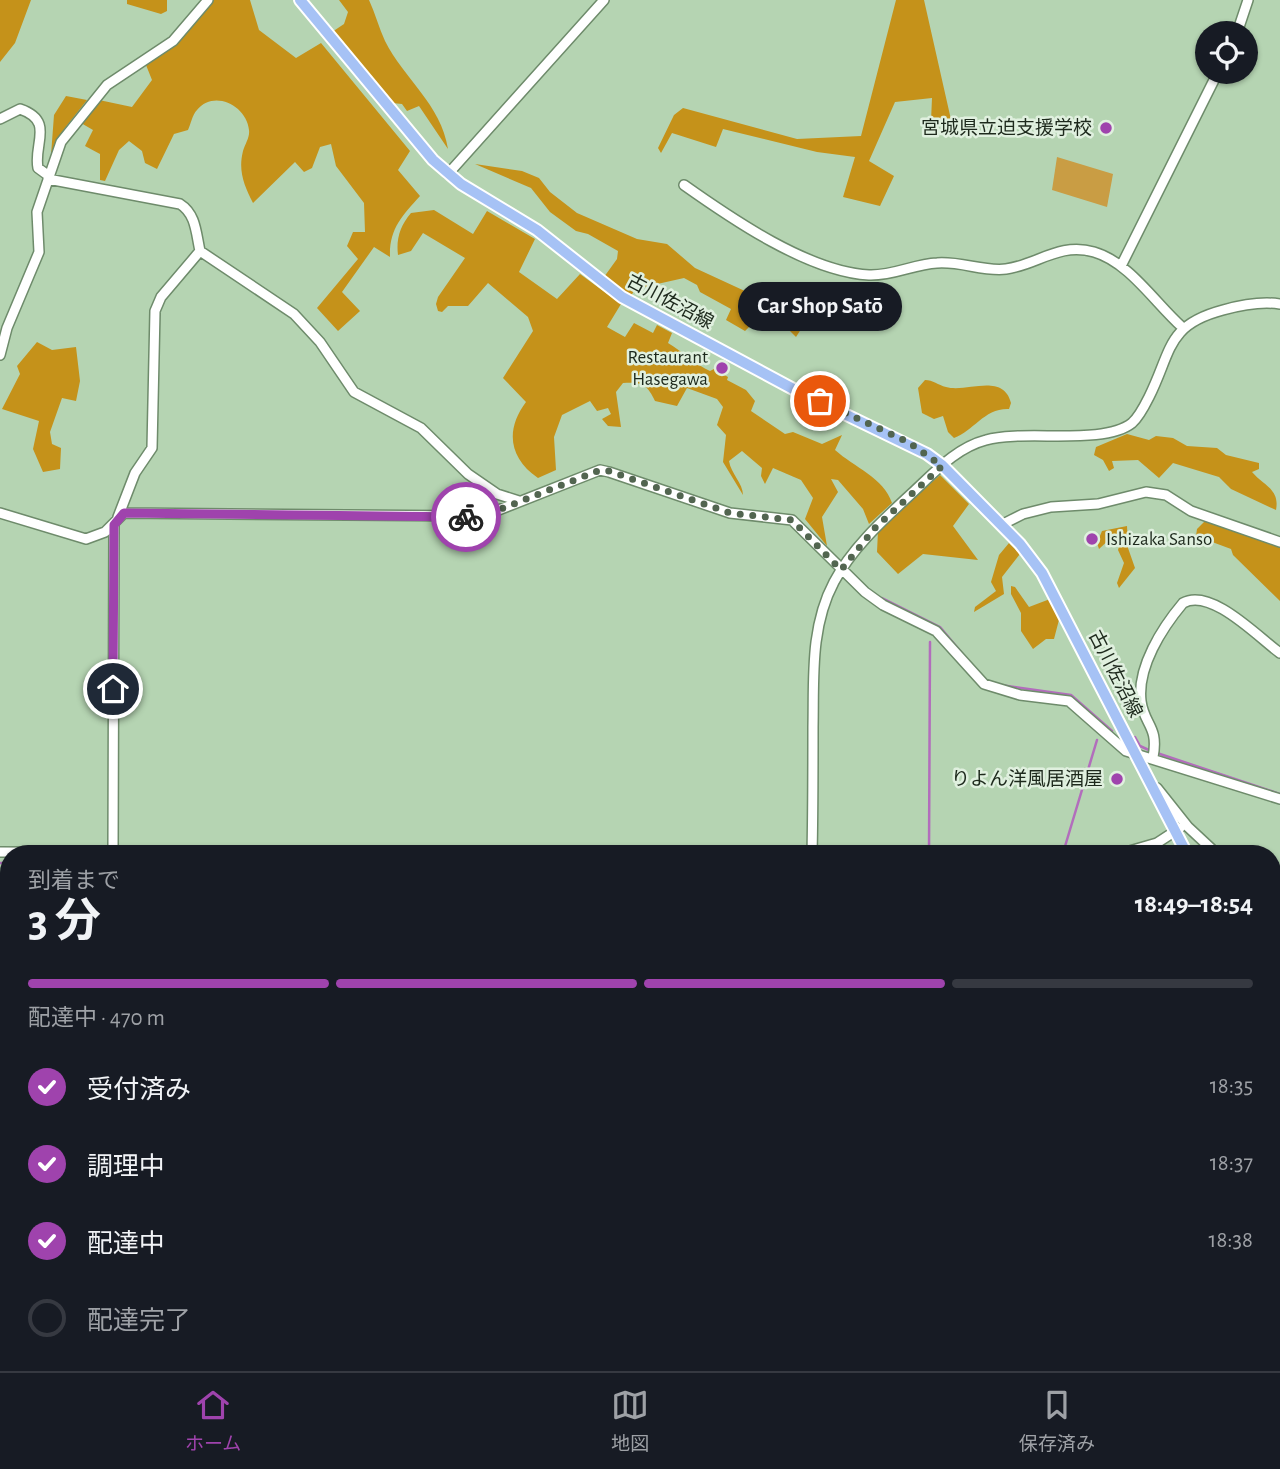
<!DOCTYPE html>
<html lang="ja">
<meta charset="utf-8">
<style>
body{margin:0;font-family:"Alegreya Sans","Noto Sans JP",sans-serif;background:#20242c;color:#f1f3f6;height:100vh;display:flex;flex-direction:column;font-size:26px;white-space:nowrap}
*{box-sizing:border-box;margin:0}
p{font-size:23px;color:#9ea1a6}
.icon{flex:none;width:38px;height:38px;fill:none;stroke:currentColor;stroke-width:2;stroke-linecap:round;stroke-linejoin:round}
.map{position:relative;flex:1;overflow:hidden}
.sheet{position:absolute;left:0px;top:845px;width:1281px;height:527px;display:flex;flex-direction:column;background:#171b24;border-radius:28px 28px 0 0;box-shadow:0 2px 5px #0004}
.sheet>*{flex:none}
.fabs{position:absolute;left:1195px;top:21px;display:grid;gap:14px}
.fabs a{display:grid;place-items:center;width:63px;height:63px;border-radius:50%;background:#171b24;box-shadow:0 2px 5px #0004;font-size:35px}
.pin{position:absolute;display:grid;place-items:center;width:60px;height:60px;color:#fff;margin:-30px;border:4px solid #fff;border-radius:50%;box-shadow:0 2px 7px #0007}
.courier{position:absolute;display:grid;place-items:center;width:70px;height:70px;margin:-35px;border:5px solid #9f43ad;border-radius:50%;background:#fff;color:#222;box-shadow:0 2px 9px #0007}
.bubble{position:absolute;height:49px;border-radius:24px;background:#171b24;box-shadow:0 2px 5px #0004;font-size:23px;font-weight:700;line-height:49px;text-align:center}
.summary em{font-style:normal;font-weight:700}
.summary div{display:flex;flex-direction:column-reverse}
.summary{display:flex;align-items:center;justify-content:space-between;height:119px;padding:0 28px}
h1{font-size:46px;font-weight:700;line-height:52px}
.bar{display:grid;grid-template-columns:repeat(4,1fr);gap:10px 7px;align-content:center;height:84px;padding:0 28px}
.bar i{height:9px;border-radius:5px;background:#363941}
.bar .selected{background:#9f43ad}
.bar p{grid-column:span 4}
ol{padding:0 28px;list-style:none}
li{display:flex;align-items:center;gap:21px;height:77px}
li p{margin-inline-start:auto}
li .icon{padding:7px;border-radius:50%;background:#9f43ad;color:#fff;stroke-width:4}
li:last-child{color:#9ea1a6}
li i{width:38px;height:38px;border:4px solid #363941;border-radius:50%}
.tab-bar{display:flex;justify-content:space-around;align-items:center;height:98px;border-top:2px solid #363941;background:#171b24;font-size:19px;color:#9ea1a6}
.tab-bar a{display:grid;justify-items:center;gap:4px}
.tab-bar .selected{color:#9f43ad}
.map>svg:first-child{display:block}
.green{fill:#c99d44}
.forest{fill:#c5921a}
.lines{fill:none;stroke-linecap:round;stroke-linejoin:round}
.stream{stroke:#b26dbc;stroke-width:2.5}
.minor-casing{stroke:#6e8b6b;stroke-width:12}
.major-casing{stroke:#fff;stroke-width:14}
.minor{stroke:#fff;stroke-width:9}
.major{stroke:#a6c2f5;stroke-width:10}
.done{stroke:#526550;stroke-width:7;stroke-dasharray:0 12.6}
.route{stroke:#9f43ad;stroke-width:9}
.poi-dot{fill:#9f43ad;stroke:#e0f0df;stroke-width:2.5}
.labels{text-anchor:middle;dominant-baseline:central;stroke-width:5;stroke-linejoin:round;paint-order:stroke}
.poi-label{font-size:19px;fill:#1d291c;stroke:#e0f0df;text-anchor:end}
.street-label{font-size:19px;fill:#1d291c;stroke:#e0f0df}
</style>
<div class="map">
<svg width="1280" height="1371" viewBox="0 0 1280 1371">
<rect width="100%" height="100%" fill="#b5d4b2"/>
<path class="green" d="M1057 157 1113 174 1107 207 1052 190Z"/>
<path class="forest" d="M0 0H31L15 43 0 62Z
M127 0H167V11L161 14 127 4Z
M212 0H250L259 30 296 58 321 43 410 151 398 170 420 196C402 216 389 229 390 257L374 247 342 292 360 311 338 331 317 308 358 259 347 246 353 232H365L364 203 336 166 331 144 320 147 312 168 304 172 295 162 253 203C244 185 238 171 243 151 245 144 250 137 249 130 247 106 214 89 197 110 192 115 191 124 188 130L174 134 157 169 145 163 142 151 129 141 119 150 105 181 100 180V154L85 146 93 130 81 123 99 100 132 107 152 80 146 65 176 45Z
M339 0H369C375 13 379 28 385 41 404 79 441 104 448 149L419 106 407 111 402 104 392 103 332 32 344 24 348 12Z
M896 0H924L954 133 931 121 932 98 895 102 869 161 894 176 880 206 843 197 855 157 817 152 723 129 716 147 672 133 661 153 658 148 674 115 683 108 797 139 861 136Z
M66 96 87 100 65 128 51 155 54 115Z
M475 164 522 171 539 178 550 192 577 213 637 239 667 244 695 268 747 292 763 314 769 315 776 308 805 323 796 337 774 315 761 325 755 321 745 331 726 320 731 309 700 292 697 285 684 278 635 289 631 296 604 277 617 259 618 251 588 234 576 231 550 212 531 188Z
M434 210 473 234 487 211 535 239 519 272 557 299 580 274 621 304 607 327 625 337 634 323 653 333 657 325 672 333 668 343C683 352 695 364 710 371L714 369 728 377 727 380 746 390 755 401 751 411 785 434 793 432 822 444 842 435 835 450C854 467 884 478 892 503L869 524 863 509 838 480 831 479 838 492 822 517 827 546 805 519 813 498 801 480 773 468 765 484 761 476 762 468 742 451 729 461C731 474 743 483 743 495L723 462 726 435 717 425 723 407 717 399 687 388 677 406 655 401C647 384 642 382 623 383L616 392 621 427 608 426 602 419 611 414 608 408 597 411 590 401 562 415 554 437 556 470 538 478C509 458 505 430 526 402L503 378 533 331 528 317 488 283 468 306H448L442 312 438 311 436 304 438 297 465 258 423 233 411 251 398 255C396 239 400 226 411 213Z
M37 342 52 350 76 347 80 381 76 401 62 398 50 432 52 444 61 448 60 469 43 472 33 449 39 421 2 409 20 374 17 366Z
M925 380C933 380 938 385 946 387 967 393 1003 372 1011 403L1009 409C984 408 974 431 954 438L948 432 943 416 934 419 922 413 918 388Z
M1127 434 1149 440 1156 436 1173 438 1187 446 1217 448 1226 455 1259 463V469L1252 472C1264 486 1280 489 1276 510L1231 489 1219 477 1173 463 1159 478 1138 460 1112 461 1114 468 1109 471 1103 460 1094 455 1096 447Z
M940 475 969 504 953 526 978 560 923 554 898 574 877 552 878 531Z
M1205 521 1280 547V601L1233 555 1231 549 1196 536 1197 529Z
M1127 526 1128 548 1135 568 1119 588 1117 583 1124 563 1118 550 1121 540 1113 536 1099 549 1097 543 1102 531Z
M1009 543 1020 554 1002 577 1004 594 974 612 975 607 996 591 991 582 999 555Z
M1011 586 1015 587 1029 607 1050 599 1060 616 1054 639H1046L1033 649 1021 631V613L1011 594Z"/>
<g class="lines">
<path class="stream" d="M882 598 940 627 966 658
M1000 685 1071 695 1112 731
M1135 737 1140 746 1151 751
M1157 753 1280 794
M1063 853 1097 740
M929 854 930 642
M1142 854H1143
M0 863H9
M927 1371V1363"/>
<defs>
<path id="minor" d="M1237 33 1248 0
M0 119 20 109C55 121 33 144 38 168L49 176
M448 174 604 0
M48 179 180 204C196 214 196 233 200 251L294 314 320 342 354 392 421 428 468 474 497 494 519 501
M684 185C732 219 809 272 869 275 893 276 914 264 937 263 961 261 984 272 1006 269 1037 265 1059 242 1094 252 1129 262 1155 303 1182 327
M1121 266 1218 72
M0 355 7 328 39 252 37 212 61 142 107 85 173 41 208 0
M0 513 86 539 105 532 124 513 470 516 496 511 600 470 609 472 730 513 792 520 865 592 883 605 936 631 984 684 1020 695 1069 701 1126 751 1280 799
M118 517 135 473 152 448 155 311 161 297 200 251
M1001 525 1023 514 1051 507 1098 504 1146 492 1166 495 1191 511 1280 542
M1153 757C1159 726 1144 725 1141 701 1137 667 1162 628 1183 603 1211 587 1259 638 1280 653
M1157 788 1188 827 1217 854
M0 852 316 854
M113 853 114 525
M812 854C813 812 813 769 813 727 814 678 810 627 834 582 852 548 882 521 910 495 933 474 955 448 986 440 1024 429 1103 446 1132 423 1139 417 1145 405 1149 397 1172 351 1166 325 1223 310 1241 305 1261 301 1280 304
M1119 854 1157 843
M1151 854 1157 843 1180 828
M1272 894 1280 898
M1272 1005 1280 1001
M1272 1172 1280 1187
M1272 1198 1280 1189
M1272 1294 1280 1308
M1272 1353 1280 1345
M1035 1363 1043 1371
M1134 1363 1143 1371
M810 1371V1363
M1111 1371 1118 1363
M1256 1371 1263 1363"/>
<path id="major" d="M300 0 433 160 461 184 537 230 622 297 797 391 927 454 942 465 1020 544 1042 573 1187 854
M1272 1019 1280 1034"/>
</defs>
<use href="#minor" class="minor-casing"/>
<use href="#major" class="major-casing"/>
<use href="#minor" class="minor"/>
<use href="#major" class="major"/>
</g>
<g class="lines">
<path class="done" d="M466 517 496 511 600 470 609 471 730 513 792 520 841 570 875 528 942 466 908 442 820 401"/>
<path class="route" d="M113 689 114 525 124 513 466 517"/>
</g>
<g class="poi-dot">
<circle cx="1106" cy="128" r="7"/>
<circle cx="722" cy="368" r="7"/>
<circle cx="1092" cy="539" r="7"/>
<circle cx="1117" cy="779" r="7"/>
</g>
<g class="labels">
<g class="poi-label">
<text x="1092" y="128">宮城県立迫支援学校</text>
<text x="708" y="357">Restaurant<tspan x="708" dy="22">Hasegawa</tspan></text>
<text x="1106" y="539" text-anchor="start">Ishizaka Sanso</text>
<text x="1103" y="779">りよん洋風居酒屋</text>
</g>
<g class="street-label">
<text transform="translate(670 302) rotate(28)">古川佐沼線</text>
<text transform="translate(1115 674) rotate(63)">古川佐沼線</text>
</g>
</g>
</svg>
<div class="fabs">
<a><svg class="icon" aria-label="locate" viewBox="0 0 24 24"><circle cx="12" cy="12" r="6"/><path d="M12 2v4M12 18v4M2 12h4M18 12h4"/></svg></a>
</div>
<div class="pin" style="left:820px;top:401px;background:#ea580c"><svg class="icon" aria-label="bag" viewBox="0 0 24 24"><path d="M5 8h14l-1 12H6zM9 8a3 3 0 0 1 6 0"/></svg></div>
<div class="pin" style="left:113px;top:689px;background:#1f2937"><svg class="icon" aria-label="home" viewBox="0 0 24 24"><path d="M3 11l9-7 9 7M6 9v11h12V9"/></svg></div>
<div class="courier" style="left:466px;top:517px"><svg class="icon" aria-label="bike" viewBox="0 0 24 24"><circle cx="6" cy="16" r="4"/><circle cx="18" cy="16" r="4"/><path d="M6 16l4-8h5l3 8M10 8l3 8H6M13 5h3"/></svg></div>
<div class="bubble" style="left:738px;top:282px;width:164px">Car Shop Satō</div>
<section class="sheet">
<div class="summary"><div><h1>3 分</h1><p>到着まで</p></div><em>18:49–18:54</em></div>
<div class="bar"><i class="selected"></i><i class="selected"></i><i class="selected"></i><i></i><p>配達中 · 470 m</p></div>
<ol>
<li><svg class="icon" aria-label="check" viewBox="0 0 24 24"><path d="M5 12l5 5 9-10"/></svg>受付済み<p>18:35</p></li>
<li><svg class="icon" aria-label="check" viewBox="0 0 24 24"><path d="M5 12l5 5 9-10"/></svg>調理中<p>18:37</p></li>
<li><svg class="icon" aria-label="check" viewBox="0 0 24 24"><path d="M5 12l5 5 9-10"/></svg>配達中<p>18:38</p></li>
<li><i></i>配達完了</li>
</ol>
</section>
</div>
<nav class="tab-bar">
<a class="selected"><svg class="icon" aria-label="home" viewBox="0 0 24 24"><path d="M3 11l9-7 9 7M6 9v11h12V9"/></svg>ホーム</a>
<a><svg class="icon" aria-label="map" viewBox="0 0 24 24"><path d="M3 6l6-2 6 2 6-2v14l-6 2-6-2-6 2zM9 4v14M15 6v14"/></svg>地図</a>
<a><svg class="icon" aria-label="saved" viewBox="0 0 24 24"><path d="M7 4h10v16l-5-4-5 4z"/></svg>保存済み</a>
</nav>
